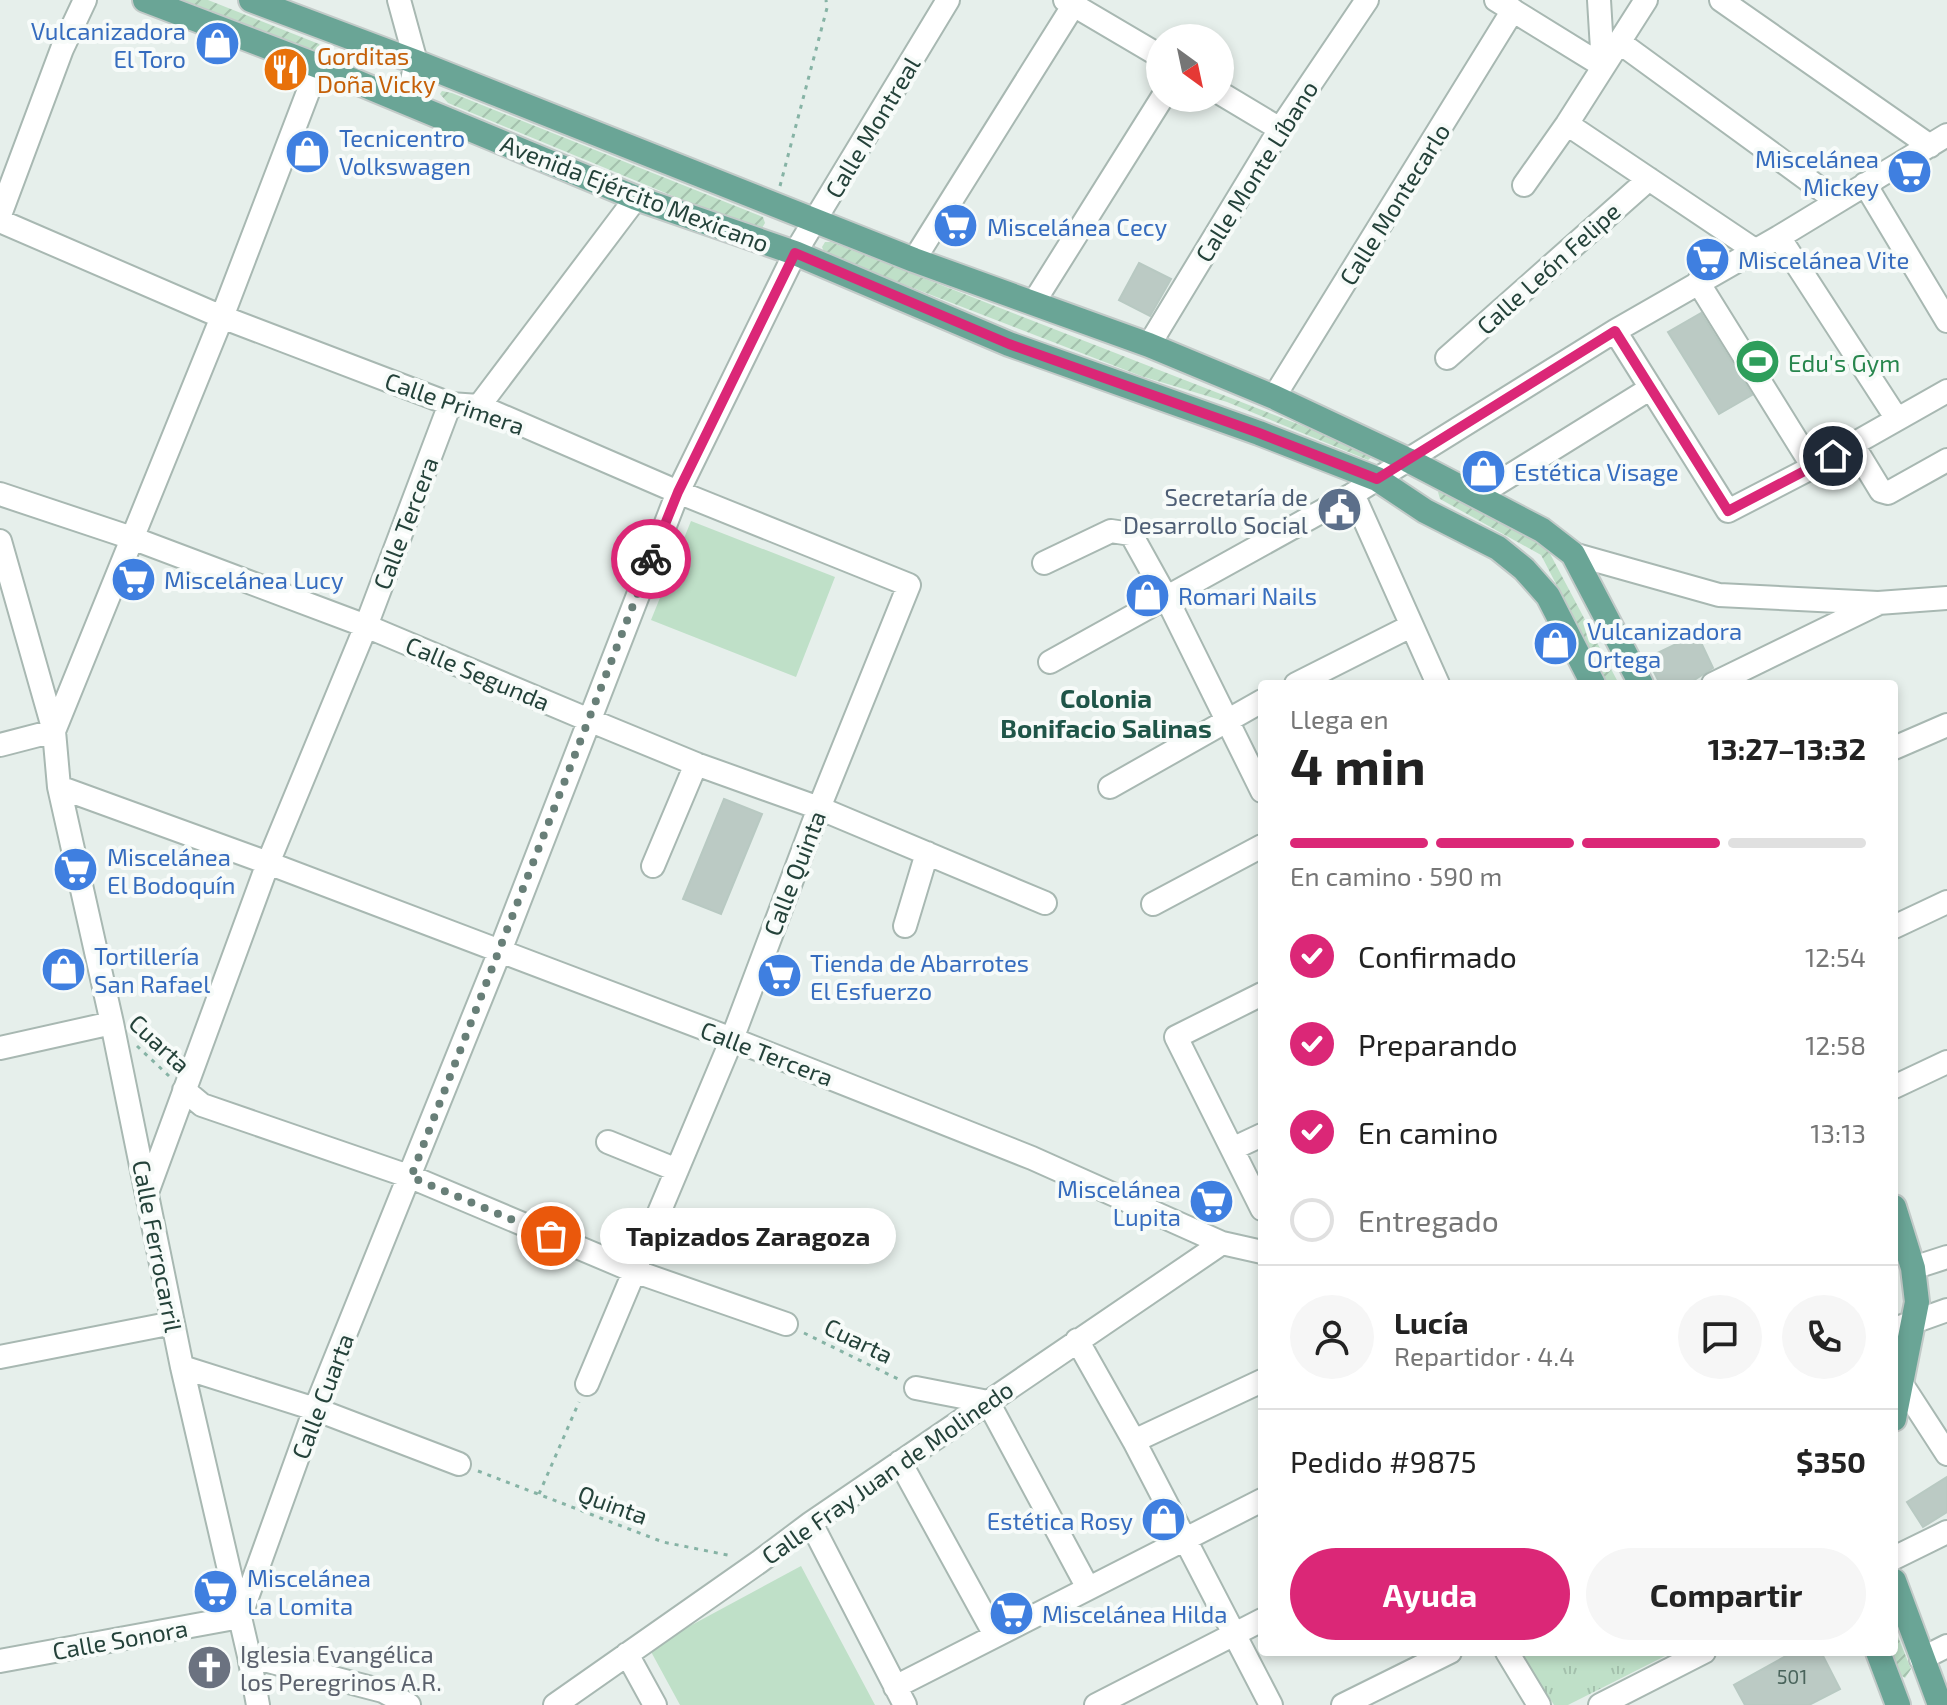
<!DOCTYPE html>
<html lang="es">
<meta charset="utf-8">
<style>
body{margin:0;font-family:"Exo 2",sans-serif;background:#f6f6f6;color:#222;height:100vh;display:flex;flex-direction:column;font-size:30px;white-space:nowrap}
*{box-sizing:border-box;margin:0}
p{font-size:26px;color:#767676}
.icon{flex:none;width:44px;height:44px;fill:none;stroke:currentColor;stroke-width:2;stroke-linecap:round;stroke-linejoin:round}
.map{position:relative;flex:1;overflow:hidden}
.sheet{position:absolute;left:1258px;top:680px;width:640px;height:976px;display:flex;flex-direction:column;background:#fff;border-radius:8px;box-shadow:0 4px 12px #0003}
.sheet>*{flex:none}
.needle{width:52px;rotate:147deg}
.controls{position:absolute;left:1146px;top:24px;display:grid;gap:16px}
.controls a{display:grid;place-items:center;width:88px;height:88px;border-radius:50%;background:#fff;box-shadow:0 4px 12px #0003;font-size:40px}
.pin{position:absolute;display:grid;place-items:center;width:68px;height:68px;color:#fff;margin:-34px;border:4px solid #fff;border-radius:50%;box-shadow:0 2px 8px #0007}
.courier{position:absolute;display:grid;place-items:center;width:80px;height:80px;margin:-40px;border:6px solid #db2777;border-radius:50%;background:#fff;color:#222;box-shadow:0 2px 10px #0007}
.bubble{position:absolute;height:56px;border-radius:28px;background:#fff;box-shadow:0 4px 12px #0003;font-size:26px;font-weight:700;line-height:56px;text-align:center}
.overview em{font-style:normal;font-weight:700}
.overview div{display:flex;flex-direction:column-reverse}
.overview{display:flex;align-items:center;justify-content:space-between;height:136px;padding:0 32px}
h1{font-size:52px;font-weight:700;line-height:60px}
.bar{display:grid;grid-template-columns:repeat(4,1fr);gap:12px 8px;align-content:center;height:96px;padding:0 32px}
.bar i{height:10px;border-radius:6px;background:#e0e0e0}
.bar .selected{background:#db2777}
.bar p{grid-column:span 4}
.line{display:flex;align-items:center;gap:20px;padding:0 32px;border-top:2px solid #e0e0e0}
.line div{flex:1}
.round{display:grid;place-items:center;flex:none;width:84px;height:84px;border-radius:42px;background:#f6f6f6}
ol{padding:0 32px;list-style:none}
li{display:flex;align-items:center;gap:24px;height:88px}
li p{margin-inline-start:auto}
li .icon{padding:8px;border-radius:50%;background:#db2777;color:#fff;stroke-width:4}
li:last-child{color:#767676}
li i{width:44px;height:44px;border:4px solid #e0e0e0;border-radius:50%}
.cta{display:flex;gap:16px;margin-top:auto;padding:16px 32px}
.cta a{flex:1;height:92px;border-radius:48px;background:#db2777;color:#fff;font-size:32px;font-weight:700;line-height:92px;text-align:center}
.cta a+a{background:#f6f6f6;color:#222}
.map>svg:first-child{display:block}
.grass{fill:url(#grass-tufts)}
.park{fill:#bfe0c8}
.garden{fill:url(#garden-furrows)}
.building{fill:#bbcac4;stroke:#b8c9c2;stroke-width:2}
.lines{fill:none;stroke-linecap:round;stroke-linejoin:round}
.minor-casing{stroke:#a8b8b2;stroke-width:26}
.major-casing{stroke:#c2cac8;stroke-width:28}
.path{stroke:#86b3a5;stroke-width:3;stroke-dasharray:4 6;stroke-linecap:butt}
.minor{stroke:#fff;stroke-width:22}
.major{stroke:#6aa596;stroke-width:24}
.done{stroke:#687f78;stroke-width:8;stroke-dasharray:0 14.4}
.route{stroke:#db2777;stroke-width:10}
.labels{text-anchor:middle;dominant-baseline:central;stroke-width:8;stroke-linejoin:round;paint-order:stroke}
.number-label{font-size:20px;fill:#4a645c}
.shop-label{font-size:24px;fill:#366cbe;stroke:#f7fbf9;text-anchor:start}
.food-label{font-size:24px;fill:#c56008;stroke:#f7fbf9;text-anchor:start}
.street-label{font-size:24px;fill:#24423a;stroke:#f7fbf9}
.leisure-label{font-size:24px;fill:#27864d;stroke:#f7fbf9;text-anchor:start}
.service-label{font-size:24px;fill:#4e5e75;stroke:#f7fbf9;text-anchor:end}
.worship-label{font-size:24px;fill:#5b616d;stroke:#f7fbf9;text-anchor:start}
.neighbourhood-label{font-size:26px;font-weight:bold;fill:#1f5548;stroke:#f7fbf9}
</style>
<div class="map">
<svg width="1947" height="1705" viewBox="0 0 1947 1705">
<defs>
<pattern id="grass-tufts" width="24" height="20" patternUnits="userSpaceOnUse" patternTransform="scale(2)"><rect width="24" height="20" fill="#bfe0c8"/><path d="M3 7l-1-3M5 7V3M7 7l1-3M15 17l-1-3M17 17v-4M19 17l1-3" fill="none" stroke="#a4c1ad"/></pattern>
<pattern id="garden-furrows" width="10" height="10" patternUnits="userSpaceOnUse" patternTransform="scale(2)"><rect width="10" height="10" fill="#bfe0c8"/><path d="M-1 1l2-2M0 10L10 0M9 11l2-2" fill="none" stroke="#a4c1ad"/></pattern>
</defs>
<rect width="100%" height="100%" fill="#e6efeb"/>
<path class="grass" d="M1520 1652H1673L1568 1705H1554Z"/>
<path class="park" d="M691 521 835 577 796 677 651 620Z
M801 1566 875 1705H680L649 1648Z"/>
<path class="garden" d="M177 0H208L319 44 323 50 318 55Z
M442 91 452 93 763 217 765 223 762 228 755 230 448 103 440 94Z
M825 242H831L1372 453 1373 456 1368 460 1227 402 1141 376 825 254 822 247Z
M1443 491 1537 540 1547 548 1619 684H1608L1541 555 1440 499 1438 492Z
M1894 1627 1911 1669 1905 1678 1899 1674 1891 1652H1894Z"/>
<path class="building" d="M1139 263 1171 279 1150 316 1119 300Z
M1701 313 1752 395 1719 414 1668 332Z
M1697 634 1713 668 1688 684H1660L1647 658Z
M724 799 762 814 721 914 683 899Z
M1947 1477V1512L1923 1527 1907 1502Z
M1793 1652H1821L1840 1689 1809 1705H1745L1734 1685Z"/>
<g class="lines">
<defs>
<path id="minor" d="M399 0 416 62 407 103
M1065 0 1160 56
M1496 0 1603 66
M1599 0 1603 66
M1721 0 1930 146
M1619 42 1837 201
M1220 93 1280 129
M1567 124 1753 249
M1865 184 1947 321
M1524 185 1567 124 1646 0
M0 215 62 49 85 0
M0 221 222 317 450 404 479 406 678 492 909 585 819 808 732 1039 587 1384
M1779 237 1897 419
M914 260 1073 6
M1698 282 1813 467
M1034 302 1162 98
M1615 331 1728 511 1813 467 1947 391
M1149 345 1280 129 1367 0
M1447 358 1649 179
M1274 397 1513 10
M479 406 636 198
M1853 445 1881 491 1888 493 1947 460
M0 494 132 538 366 626 589 720 696 764 819 808 1045 903
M1353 494 1438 684
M1477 496 1651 388
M0 541 54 731 59 787 112 1023 182 1367 249 1656 258 1705
M1573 554 1719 595 1878 603 1947 598
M1044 563 1111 531 1131 534 1166 597 1262 791
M1050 662 1353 494 1615 331 1779 237 1947 135
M1296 684 1411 626
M1713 684 1877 604
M54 731 222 317 318 66
M0 745 54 731
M1894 748 1947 725
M59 787 268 863 732 1039 1032 1158 1222 1243 1262 1252
M1110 787 1262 701
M653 866 696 764
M1153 904 1262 846
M905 926 927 853
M1894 927 1947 902
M1262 994 1176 1037 1262 1209
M0 1048 112 1023
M1894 1087 1947 1062
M184 1090 202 1105 411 1177 634 1271 786 1324
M608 1142 677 1170
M1232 1149 1262 1135
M148 1190 268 863 366 626 450 404
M1913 1268 1947 1257
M1894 1329 1947 1310
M1077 1340 1134 1441 1271 1705
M0 1357 173 1323
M182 1367 315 1409 459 1464
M1894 1384 1901 1383 1947 1454
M916 1388 988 1402 1088 1588
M1134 1441 1262 1381
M900 1462 995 1635
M811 1523 905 1705
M1894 1558 1947 1532
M1507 1652 1539 1705
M627 1654 655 1705
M249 1656 383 1691 409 1705
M1921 1659 1947 1646
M0 1661 240 1617 315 1409 500 951 678 492 795 253 948 0
M895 1687 1262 1500
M555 1705 759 1562 811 1523 1222 1243
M1096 1705 1262 1620
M1343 1705 1450 1652
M1600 1705 1704 1652"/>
<path id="major" d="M145 0 318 66 636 198 795 253 1009 344 1259 433 1377 479 1425 511 1498 548 1524 569 1548 596 1593 684
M251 0 416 62 914 260 1149 345 1274 397 1408 460 1542 530 1573 554 1641 684
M1894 1207 1913 1268 1917 1302 1894 1419
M1894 1581 1940 1705
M1878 1652 1898 1705"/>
</defs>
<use href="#minor" class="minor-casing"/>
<use href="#major" class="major-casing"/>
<path class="path" d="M780 186 827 8 826 0
M137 1046 169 1076
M804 1333 898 1379
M478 1471 663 1542 732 1556
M539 1494 579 1402"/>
<use href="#minor" class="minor"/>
<use href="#major" class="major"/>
</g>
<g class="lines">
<path class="done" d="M551 1236 411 1177 651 559"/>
<path class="route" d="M651 559 678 492 795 253 1009 344 1259 433 1377 479 1615 331 1728 511 1833 456"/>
</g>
<defs>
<symbol id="shop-disc" viewBox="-11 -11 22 22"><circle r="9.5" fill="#3f7fe0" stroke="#f7fbf9"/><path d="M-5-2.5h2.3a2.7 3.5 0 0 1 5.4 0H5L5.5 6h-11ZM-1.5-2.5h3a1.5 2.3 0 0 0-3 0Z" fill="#fff"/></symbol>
<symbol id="restaurant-disc" viewBox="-11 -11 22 22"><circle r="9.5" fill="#e8710a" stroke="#f7fbf9"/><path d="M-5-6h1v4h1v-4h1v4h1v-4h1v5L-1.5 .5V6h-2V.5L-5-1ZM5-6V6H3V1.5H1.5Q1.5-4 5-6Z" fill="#fff"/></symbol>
<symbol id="supermarket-disc" viewBox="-11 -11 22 22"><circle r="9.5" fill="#3f7fe0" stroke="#f7fbf9"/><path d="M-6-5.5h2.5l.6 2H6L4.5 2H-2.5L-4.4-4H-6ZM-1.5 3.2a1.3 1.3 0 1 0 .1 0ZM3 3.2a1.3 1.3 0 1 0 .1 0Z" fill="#fff"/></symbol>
<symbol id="stadium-disc" viewBox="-11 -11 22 22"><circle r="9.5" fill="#2e9e5b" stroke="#f7fbf9"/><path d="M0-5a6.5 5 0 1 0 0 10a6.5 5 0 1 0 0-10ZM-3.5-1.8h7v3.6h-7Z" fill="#fff"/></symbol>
<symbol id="civic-disc" viewBox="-11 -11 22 22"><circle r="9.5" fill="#5c6f8a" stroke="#f7fbf9"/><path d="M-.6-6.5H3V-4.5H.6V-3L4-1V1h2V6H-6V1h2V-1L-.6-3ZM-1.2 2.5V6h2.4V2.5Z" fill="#fff"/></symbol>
<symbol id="church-disc" viewBox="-11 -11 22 22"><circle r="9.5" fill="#6b7280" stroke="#f7fbf9"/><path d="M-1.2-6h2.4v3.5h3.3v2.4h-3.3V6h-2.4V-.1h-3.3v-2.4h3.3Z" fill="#fff"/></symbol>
</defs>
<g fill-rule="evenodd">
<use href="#shop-disc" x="192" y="18" width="51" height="51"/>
<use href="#restaurant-disc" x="260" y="44" width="51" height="51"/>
<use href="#shop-disc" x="282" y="126" width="51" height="51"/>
<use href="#supermarket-disc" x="1884" y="146" width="51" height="51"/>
<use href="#supermarket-disc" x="930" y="200" width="51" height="51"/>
<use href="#supermarket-disc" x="1682" y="234" width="51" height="51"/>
<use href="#stadium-disc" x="1732" y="336" width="51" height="51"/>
<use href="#shop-disc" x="1458" y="446" width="51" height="51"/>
<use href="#civic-disc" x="1314" y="484" width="51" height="51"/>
<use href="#supermarket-disc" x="108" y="554" width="51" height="51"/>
<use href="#shop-disc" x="1122" y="570" width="51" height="51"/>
<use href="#shop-disc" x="1530" y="618" width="51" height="51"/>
<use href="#supermarket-disc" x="50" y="844" width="51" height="51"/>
<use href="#shop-disc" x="38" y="944" width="51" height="51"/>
<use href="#supermarket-disc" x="754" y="950" width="51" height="51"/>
<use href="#supermarket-disc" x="1186" y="1176" width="51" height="51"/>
<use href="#shop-disc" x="1138" y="1494" width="51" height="51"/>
<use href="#supermarket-disc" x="190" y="1566" width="51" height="51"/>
<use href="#supermarket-disc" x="986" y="1588" width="51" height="51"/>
<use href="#church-disc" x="184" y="1642" width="51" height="51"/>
</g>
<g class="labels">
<g class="number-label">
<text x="1792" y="1676">501</text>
</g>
<g class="shop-label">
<text x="186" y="30" text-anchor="end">Vulcanizadora<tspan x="186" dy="28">El Toro</tspan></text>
<text x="339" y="137">Tecnicentro<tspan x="339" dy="28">Volkswagen</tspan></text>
<text x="1879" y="158" text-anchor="end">Miscelánea<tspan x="1879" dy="28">Mickey</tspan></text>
<text x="987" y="226">Miscelánea Cecy</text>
<text x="1738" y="259">Miscelánea Vite</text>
<text x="1514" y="471">Estética Visage</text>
<text x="164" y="579">Miscelánea Lucy</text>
<text x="1178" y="595">Romari Nails</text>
<text x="1587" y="630">Vulcanizadora<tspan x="1587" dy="28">Ortega</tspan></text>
<text x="107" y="856">Miscelánea<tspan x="107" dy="28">El Bodoquín</tspan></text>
<text x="94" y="955">Tortillería<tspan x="94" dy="28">San Rafael</tspan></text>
<text x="810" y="962">Tienda de Abarrotes<tspan x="810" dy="28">El Esfuerzo</tspan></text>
<text x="1181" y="1188" text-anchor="end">Miscelánea<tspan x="1181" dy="28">Lupita</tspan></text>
<text x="1133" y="1520" text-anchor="end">Estética Rosy</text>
<text x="247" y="1577">Miscelánea<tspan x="247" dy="28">La Lomita</tspan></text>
<text x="1042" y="1613">Miscelánea Hilda</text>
</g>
<g class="food-label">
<text x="317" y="55">Gorditas<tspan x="317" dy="28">Doña Vicky</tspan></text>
</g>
<g class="street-label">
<text transform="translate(872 127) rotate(-59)">Calle Montreal</text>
<text transform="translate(1256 171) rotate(-58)">Calle Monte Líbano</text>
<text transform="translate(635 193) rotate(21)">Avenida Ejército Mexicano</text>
<text transform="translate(1394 204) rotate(-58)">Calle Montecarlo</text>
<text transform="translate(1548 268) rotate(-42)">Calle León Felipe</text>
<text transform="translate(455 403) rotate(19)">Calle Primera</text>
<text transform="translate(405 523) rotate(-69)">Calle Tercera</text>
<text transform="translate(478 673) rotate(23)">Calle Segunda</text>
<text transform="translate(794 873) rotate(-69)">Calle Quinta</text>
<text transform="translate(160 1043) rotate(43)">Cuarta</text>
<text transform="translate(767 1053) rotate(21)">Calle Tercera</text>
<text transform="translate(158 1246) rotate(79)">Calle Ferrocarril</text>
<text transform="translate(859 1340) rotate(26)">Cuarta</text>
<text transform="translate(322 1396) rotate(-69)">Calle Cuarta</text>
<text transform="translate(887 1472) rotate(-35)">Calle Fray Juan de Molinedo</text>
<text transform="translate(613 1504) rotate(20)">Quinta</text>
<text transform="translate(120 1639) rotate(-10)">Calle Sonora</text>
</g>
<g class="leisure-label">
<text x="1788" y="362">Edu's Gym</text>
</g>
<g class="service-label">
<text x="1308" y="496">Secretaría de<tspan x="1308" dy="28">Desarrollo Social</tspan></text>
</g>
<g class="worship-label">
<text x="240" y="1653">Iglesia Evangélica<tspan x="240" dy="28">los Peregrinos A.R.</tspan></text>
</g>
<g class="neighbourhood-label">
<text x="1106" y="697">Colonia<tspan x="1106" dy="30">Bonifacio Salinas</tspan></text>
</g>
</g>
</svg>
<div class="controls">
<a><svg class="needle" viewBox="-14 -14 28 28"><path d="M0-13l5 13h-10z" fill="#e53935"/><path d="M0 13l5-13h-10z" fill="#767676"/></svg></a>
</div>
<div class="pin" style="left:551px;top:1236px;background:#ea580c"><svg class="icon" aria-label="bag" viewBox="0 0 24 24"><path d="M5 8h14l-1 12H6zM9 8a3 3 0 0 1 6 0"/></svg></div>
<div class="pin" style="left:1833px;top:456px;background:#1f2937"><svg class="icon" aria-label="home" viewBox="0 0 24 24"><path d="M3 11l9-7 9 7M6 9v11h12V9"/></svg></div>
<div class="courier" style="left:651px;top:559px"><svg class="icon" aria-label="bike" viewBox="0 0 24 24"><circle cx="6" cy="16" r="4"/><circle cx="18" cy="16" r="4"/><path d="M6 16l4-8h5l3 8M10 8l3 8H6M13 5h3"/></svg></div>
<div class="bubble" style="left:600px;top:1208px;width:296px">Tapizados Zaragoza</div>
<section class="sheet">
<div class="overview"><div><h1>4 min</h1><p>Llega en</p></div><em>13:27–13:32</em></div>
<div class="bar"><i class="selected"></i><i class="selected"></i><i class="selected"></i><i></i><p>En camino · 590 m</p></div>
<ol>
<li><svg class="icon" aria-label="check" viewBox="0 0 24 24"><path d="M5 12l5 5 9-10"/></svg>Confirmado<p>12:54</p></li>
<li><svg class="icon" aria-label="check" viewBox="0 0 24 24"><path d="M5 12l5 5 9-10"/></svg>Preparando<p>12:58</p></li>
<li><svg class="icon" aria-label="check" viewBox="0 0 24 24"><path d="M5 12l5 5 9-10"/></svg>En camino<p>13:13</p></li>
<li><i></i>Entregado</li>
</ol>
<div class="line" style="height:144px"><a class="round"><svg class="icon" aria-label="person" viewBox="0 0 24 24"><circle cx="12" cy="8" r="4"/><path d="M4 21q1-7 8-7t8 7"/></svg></a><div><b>Lucía</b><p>Repartidor · 4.4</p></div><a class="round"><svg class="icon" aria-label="chat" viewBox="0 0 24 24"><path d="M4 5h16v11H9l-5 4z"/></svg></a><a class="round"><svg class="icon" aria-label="phone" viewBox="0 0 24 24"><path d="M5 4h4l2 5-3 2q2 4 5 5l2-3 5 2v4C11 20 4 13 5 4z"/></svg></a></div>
<div class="line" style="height:104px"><div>Pedido #9875</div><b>$350</b></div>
<div class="cta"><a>Ayuda</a><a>Compartir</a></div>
</section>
</div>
